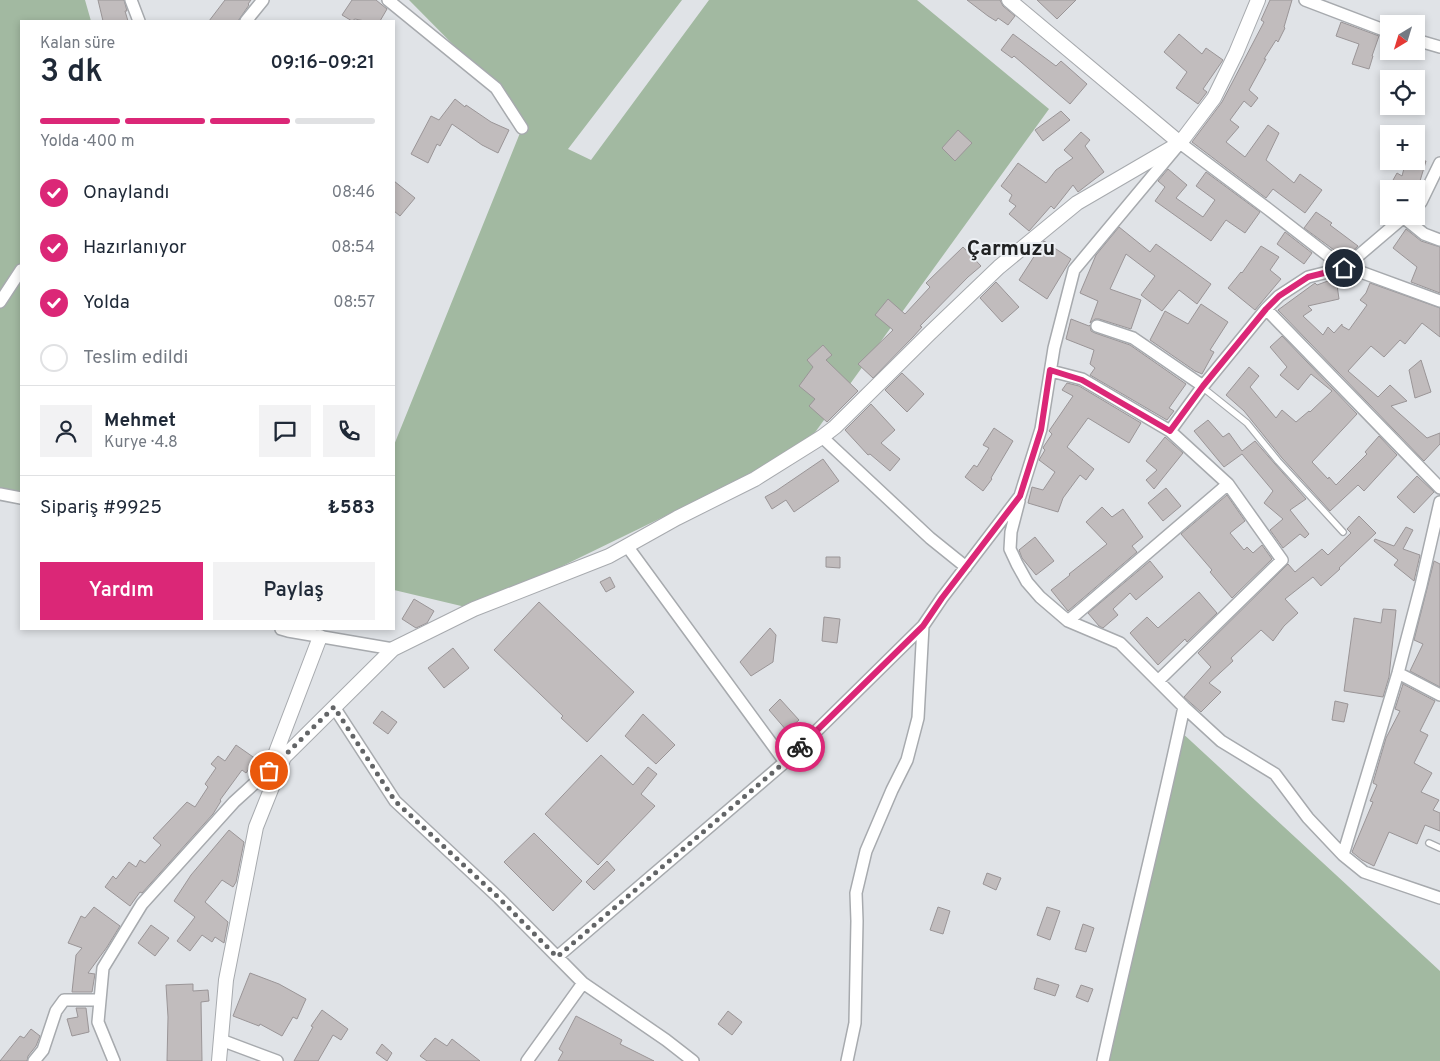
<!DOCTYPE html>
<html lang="tr">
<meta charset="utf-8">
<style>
body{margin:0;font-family:Overpass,sans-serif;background:#f2f2f3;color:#1f2937;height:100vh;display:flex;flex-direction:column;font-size:19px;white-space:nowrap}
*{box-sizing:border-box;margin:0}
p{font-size:16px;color:#747a83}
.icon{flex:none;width:28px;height:28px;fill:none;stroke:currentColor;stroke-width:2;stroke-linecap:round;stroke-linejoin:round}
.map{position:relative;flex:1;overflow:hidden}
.panel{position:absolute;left:20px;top:20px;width:375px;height:610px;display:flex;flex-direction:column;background:#fff;border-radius:0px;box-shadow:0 2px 8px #0003}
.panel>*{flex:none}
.needle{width:32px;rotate:218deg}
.controls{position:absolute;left:1380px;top:15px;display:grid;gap:10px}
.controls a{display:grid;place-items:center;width:45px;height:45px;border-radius:0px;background:#fff;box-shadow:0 2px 8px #0003;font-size:25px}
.pin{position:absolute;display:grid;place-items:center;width:42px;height:42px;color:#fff;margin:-21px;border:2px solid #fff;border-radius:50%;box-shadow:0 1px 5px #0007}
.courier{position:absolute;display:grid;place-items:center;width:50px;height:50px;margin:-25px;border:4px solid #db2777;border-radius:50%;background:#fff;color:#222;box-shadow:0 1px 6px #0007}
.overview em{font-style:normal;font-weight:600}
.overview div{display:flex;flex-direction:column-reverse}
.overview{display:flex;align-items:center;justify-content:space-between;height:85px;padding:0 20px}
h1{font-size:32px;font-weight:600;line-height:38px}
.bar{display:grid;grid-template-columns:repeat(4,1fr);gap:8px 5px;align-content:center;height:60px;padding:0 20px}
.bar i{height:6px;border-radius:4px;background:#e0e1e3}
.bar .active{background:#db2777}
.bar p{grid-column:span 4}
.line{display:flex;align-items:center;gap:12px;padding:0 20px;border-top:1px solid #e0e1e3}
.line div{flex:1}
.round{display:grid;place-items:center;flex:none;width:52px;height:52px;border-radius:0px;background:#f2f2f3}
ol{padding:0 20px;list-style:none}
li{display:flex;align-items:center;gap:15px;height:55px}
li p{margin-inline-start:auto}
li .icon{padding:5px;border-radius:50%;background:#db2777;color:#fff;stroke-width:4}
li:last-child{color:#747a83}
li i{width:28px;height:28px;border:2px solid #e0e1e3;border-radius:50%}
.primary-button{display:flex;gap:10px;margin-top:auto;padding:10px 20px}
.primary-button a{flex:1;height:58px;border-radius:0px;background:#db2777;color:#fff;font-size:20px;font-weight:600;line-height:58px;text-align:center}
.primary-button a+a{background:#f2f2f3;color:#1f2937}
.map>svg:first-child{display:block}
.green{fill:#a2b9a1}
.building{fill:#c1bcbd;stroke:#9a9597}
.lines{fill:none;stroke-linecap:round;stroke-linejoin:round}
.service-casing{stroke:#a7aaae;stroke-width:8}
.minor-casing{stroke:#a7aaae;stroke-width:14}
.tertiary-casing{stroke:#a7aaae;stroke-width:16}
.service{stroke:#fff;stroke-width:5.5}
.minor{stroke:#fff;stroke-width:11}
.tertiary{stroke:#fff;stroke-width:14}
.done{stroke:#636567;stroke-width:5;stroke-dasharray:0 9}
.route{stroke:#db2777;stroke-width:6}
.labels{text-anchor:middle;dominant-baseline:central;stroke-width:4;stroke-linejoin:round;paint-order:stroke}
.district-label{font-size:21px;font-weight:bold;fill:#202122;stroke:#edf0f4}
</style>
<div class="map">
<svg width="1440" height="1061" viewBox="0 0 1440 1061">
<rect width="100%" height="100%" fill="#e0e3e7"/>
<path class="green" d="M0 0H85L91 21H21V264L0 294Z
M409 0H682L568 149 591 160 709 0H917L1049 109 803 449 474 609 394 590V445L522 128 496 88Z
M21 267V498L0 494V297Z
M1179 730 1440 971V1061H1107Z"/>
<path class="building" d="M98 0H124L127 11H125L128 21H103Z
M225 0H251L248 4 249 5 238 21H209Z
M352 0H376L387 9 380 21H365L355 19 352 21 342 15Z
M967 0H1000L1003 6 1015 16 1008 25 998 18 996 21 988 16Z
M1037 0H1076L1057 19Z
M1270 0H1292L1284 27 1285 28 1278 42 1276 40 1264 59H1266L1249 90 1258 98 1251 107 1244 101 1230 120 1239 127 1226 142 1245 157 1268 125 1279 133 1266 160 1294 183 1300 174 1322 190 1305 213 1273 189 1266 198 1192 142 1222 102 1264 22 1261 20Z
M1341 22 1379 36 1372 56H1373L1369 69 1352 64 1359 44 1336 36Z
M1013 34 1056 66 1061 61 1087 84 1070 104 1014 56 1012 58 1001 50Z
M1179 34 1202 54 1206 48 1223 60 1203 89 1207 92 1198 104 1176 88 1187 72 1164 52Z
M455 99 465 107 466 105 491 122 509 130 498 153 482 145 452 124 440 146 437 144 428 163 411 154 431 116 439 120Z
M1061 111 1070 120 1043 141 1035 130Z
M958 130 972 143 955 161 942 148Z
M1081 132 1090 140 1085 146 1104 172 1078 192 1073 185 1054 209 1051 206 1029 231 1009 214 1016 206 1009 201 1012 195 1001 186 1018 163 1046 183 1056 170 1073 158 1064 150Z
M1406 161H1426L1420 181 1419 180 1416 184 1420 186 1419 189H1388L1397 173 1402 176Z
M1168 169 1187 185 1176 198 1203 217 1215 200 1196 186 1206 172 1260 212 1245 233 1226 220 1211 241 1155 201 1165 187 1158 181Z
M394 181 415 198 400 216 394 211Z
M1316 212 1332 223 1330 225 1358 246 1345 258 1304 228Z
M1119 227 1150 252 1156 244 1211 284 1197 304 1179 290 1162 311 1141 295 1155 276 1126 254 1110 289 1141 300 1131 329 1099 319H1095L1090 323 1098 301 1080 293 1096 255Z
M1406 229 1421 241 1440 247V293L1411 282 1417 267 1393 248Z
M1285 232 1312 253 1304 264 1277 244Z
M1044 241 1071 259 1047 299 1019 280Z
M1261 246 1279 257 1270 270 1281 279 1255 310 1228 288 1241 272 1242 273Z
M963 247 981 266 968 277 920 326 922 327 913 337 873 378 858 364 893 330 875 315 888 299 905 314 930 287 926 283Z
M1336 278 1339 299 1308 306 1312 310 1303 316 1323 335 1328 327 1334 333 1342 324V326L1349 330 1367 305 1360 300 1366 293 1370 283 1440 308V337L1422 323 1405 344 1400 340 1384 357 1371 346 1348 371 1378 397 1390 385 1407 401 1391 406 1427 438 1440 433V444L1424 461 1278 310 1315 283 1317 285Z
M996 282 1019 307 1002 322 980 298Z
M1201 304 1228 322 1210 350 1214 352 1202 374 1195 371 1150 340 1165 311 1188 324Z
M1071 319 1089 326 1090 325 1091 331 1095 333 1130 345 1186 384 1169 408 1174 411 1167 420 1090 375 1095 368 1090 364 1094 350 1066 339Z
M1282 336 1357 414 1312 462 1328 479 1329 477 1336 485 1367 454 1365 452 1379 436 1397 455 1364 491 1358 485 1330 511 1282 458 1244 411 1226 395 1249 367 1259 376 1250 387 1276 418 1282 410 1296 422 1309 411 1310 412 1332 391 1311 374 1298 390 1280 375 1287 367 1270 347Z
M823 345 832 355 826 360 858 391 827 422 809 406 815 399 799 386 813 367 807 360Z
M1421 360 1431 392 1415 398 1409 370Z
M902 373 924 394 907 412 885 390Z
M1067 383 1079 386 1141 423 1129 443 1088 418 1067 447 1094 469 1086 480 1080 475 1063 498 1058 512 1028 503 1032 487 1043 490 1055 472 1039 460 1045 450 1043 448 1044 446 1052 434 1049 431 1073 396 1062 390Z
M871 404 895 430 881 443 900 459 890 471 870 454 868 455 845 430Z
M1208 420 1223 437 1229 433 1242 451 1255 441 1275 464 1306 499 1290 510 1309 534 1305 538 1300 534 1283 548 1270 530 1283 519 1264 503 1273 491 1242 454 1224 467 1194 431Z
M994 428 1013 441 991 478 992 479 983 491 965 477 974 465 977 467 989 448 983 445Z
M1165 437 1183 453 1154 489 1146 480 1157 470 1146 461Z
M823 459 839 481 794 512 786 500 772 509 765 497 776 491Z
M1417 476 1434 492 1414 513 1397 497Z
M1166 488 1181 506 1163 521 1148 503Z
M1227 495 1245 521 1230 533 1244 550 1247 547 1253 553 1262 545 1272 559 1232 598 1210 572 1212 570 1181 534Z
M1102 507 1112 517 1123 509 1143 537 1132 546 1137 552 1068 611 1051 590 1070 575 1069 574 1107 544 1086 522Z
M1359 516 1376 533 1339 568 1340 569 1321 586 1313 577 1285 599 1298 613 1284 626 1273 641 1261 630 1231 658 1233 661 1209 683 1221 692 1201 712 1184 697 1211 667 1198 653 1288 564 1295 572 1322 549 1328 555 1351 533 1347 529Z
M1406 527 1413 530 1403 549 1420 555 1414 581 1394 565 1398 560 1374 541 1375 539 1394 546Z
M1035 537 1054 561 1036 575 1022 558 1019 550Z
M826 557H840V568L826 567Z
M1150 561 1163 577 1136 600 1130 593 1113 609 1118 615 1103 628 1099 626 1088 613Z
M1434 561 1440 564V687L1410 671 1423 644 1414 640Z
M610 577 615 587 606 592 600 582Z
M1199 592 1217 613 1187 642 1185 639 1158 665 1130 633 1147 617 1158 628Z
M414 599 434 611 427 623 416 628 402 619Z
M539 602 634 692 587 742 561 718 563 716 494 650Z
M1383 609 1396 610 1389 677 1383 697 1344 691 1354 618 1381 623Z
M824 617 840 619 837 643 822 641Z
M770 628 776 635 773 662 751 676 740 662Z
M453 648 469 668 444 688 428 668Z
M1403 684 1435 701 1420 731 1428 735 1414 763 1432 773 1421 792 1439 800 1433 810 1440 813V831L1425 825 1417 844 1389 832 1374 866 1362 860 1352 852 1373 802 1370 801 1377 785 1373 783 1386 738 1400 711 1395 709Z
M780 699 799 720 787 731 769 710Z
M1335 701 1348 704 1344 722 1332 720Z
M382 711 397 722 388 734 373 723Z
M643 714 675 745 656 764 625 736Z
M236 745 256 759 246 773 242 770 220 800 221 801 213 814 142 893 140 892 130 906 105 887 113 876 116 879 129 862 136 867 140 860 145 863 161 845 153 838 187 802 195 807 208 787 205 784 216 768 211 764 218 756 225 761Z
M601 755 633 785 648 767 657 774 641 794 655 806 598 865 545 814Z
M229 830 244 842 236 882 233 887 222 880 205 902 228 922 224 943 215 937 212 942 202 935 190 951 177 941 195 917 174 901 191 875Z
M534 833 582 881 553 911 504 862Z
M607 861 615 870 594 890 586 882Z
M987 873 1001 878 996 890 983 884Z
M94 907 120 926 107 947 88 973 95 974 92 992H72L76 955 82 948 68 943 81 916 85 918Z
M938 907 950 911 943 934 930 930Z
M1047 907 1060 911 1050 940 1037 935Z
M1083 924 1094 928 1086 952 1075 949Z
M151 925 169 938 155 956 138 943Z
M250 973 279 984 306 999 297 1019 293 1017 282 1036 260 1024 259 1026 233 1016Z
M1037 978 1059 985 1055 996 1034 989Z
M193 984V991L208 990 209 1001 201 1002 202 1061H167L168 1017 166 985Z
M1081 985 1093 989 1088 1002 1076 997Z
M76 1008H86L89 1032 72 1036 67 1019 78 1017Z
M322 1010 348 1029 341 1040 333 1035 318 1061H294L313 1027 311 1026Z
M728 1011 742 1022 732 1035 718 1024Z
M576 1016 622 1040 620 1044 654 1061H558L563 1052 559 1049Z
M31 1029 40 1036 36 1046 28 1056 27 1061H0L20 1036 24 1038Z
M435 1038 447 1046 452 1039 480 1061H427L420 1056Z
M382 1044 392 1053 387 1061 376 1053Z"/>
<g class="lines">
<defs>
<path id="service" d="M1202 387 1247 423 1278 461 1343 532
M1429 843 1440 848"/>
<path id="minor" d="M131 0 139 21
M388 0 496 88 522 128
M1305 0 1389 32
M246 21 263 0
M1416 40 1440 47
M1416 206 1421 202 1440 163
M1405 216 1344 268 1358 271 1440 301
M1403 217 1424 234 1440 240
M0 302 21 270
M1266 309 1440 488
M1097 326 1133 338 1203 386
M1051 371 1082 379 1170 431
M822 437 930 538 966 567
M0 494 21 498
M1019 501 1011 532 1010 549 1017 564 1027 582 1040 597 1068 621 1120 643 1184 707 1221 741 1275 774 1308 818 1343 855
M1440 502 1421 585 1398 673 1343 855 1364 872 1440 898
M627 546 785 762
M1068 621 1228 484 1170 431 1203 386 1266 309 1279 296 1308 277 1344 268
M281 629 288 631 393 649
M1398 673 1440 695
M1159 680 1282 560 1228 484
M334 707 395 801 499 898 583 983
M557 957 785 762 923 626
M221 1040 277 1061
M34 1061 43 1050 56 1011 64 1000H100
M114 1061 98 1022 103 968 142 904 234 802 277 763
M527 1061 583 983 666 1040 693 1061
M847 1061 855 1023 857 921 856 893 866 851 892 790 907 760 918 718 923 626 942 598 1020 496 1041 429 1054 348 1074 270 1180 143 1268 209 1344 268
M1103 1061C1129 943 1159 825 1184 707"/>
<path id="tertiary" d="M1009 0 1180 143
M270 768 320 637
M219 1061 226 980 256 827 284 757 393 649 474 609 609 556 677 518 755 479 822 437 835 427 929 334 999 267 1077 203 1180 143 1214 98 1236 53 1258 0"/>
</defs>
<use href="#service" class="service-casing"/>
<use href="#minor" class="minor-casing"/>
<use href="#tertiary" class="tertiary-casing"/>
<use href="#service" class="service"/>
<use href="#minor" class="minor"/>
<use href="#tertiary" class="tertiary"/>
</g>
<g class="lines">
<path class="done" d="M269 771 334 707 395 801 499 898 557 957 785 762 800 747"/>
<path class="route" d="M800 747 923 626 942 598 1020 496 1041 430 1050 370 1082 380 1170 431 1203 386 1266 309 1279 296 1308 277 1344 268"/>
</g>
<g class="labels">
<g class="district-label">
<text x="1011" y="249">Çarmuzu</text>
</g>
</g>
</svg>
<div class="controls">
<a><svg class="needle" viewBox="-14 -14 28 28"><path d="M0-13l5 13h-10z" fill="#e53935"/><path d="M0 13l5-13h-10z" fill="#747a83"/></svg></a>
<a><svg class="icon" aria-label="locate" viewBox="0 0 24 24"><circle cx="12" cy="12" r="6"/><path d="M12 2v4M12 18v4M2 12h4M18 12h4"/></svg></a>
<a>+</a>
<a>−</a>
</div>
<div class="pin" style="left:269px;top:771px;background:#ea580c"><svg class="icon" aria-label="bag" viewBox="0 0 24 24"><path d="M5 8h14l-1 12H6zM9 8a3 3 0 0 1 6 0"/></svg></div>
<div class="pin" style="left:1344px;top:268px;background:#1f2937"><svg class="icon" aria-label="home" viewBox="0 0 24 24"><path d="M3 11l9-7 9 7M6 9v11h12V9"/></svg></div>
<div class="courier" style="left:800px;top:747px"><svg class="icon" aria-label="bike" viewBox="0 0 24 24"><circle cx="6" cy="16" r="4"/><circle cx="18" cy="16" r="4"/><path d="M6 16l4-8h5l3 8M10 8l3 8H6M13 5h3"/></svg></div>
<section class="panel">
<div class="overview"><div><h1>3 dk</h1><p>Kalan süre</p></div><em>09:16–09:21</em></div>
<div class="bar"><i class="active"></i><i class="active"></i><i class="active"></i><i></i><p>Yolda · 400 m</p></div>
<ol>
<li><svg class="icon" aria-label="check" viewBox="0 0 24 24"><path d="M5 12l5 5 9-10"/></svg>Onaylandı<p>08:46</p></li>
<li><svg class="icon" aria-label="check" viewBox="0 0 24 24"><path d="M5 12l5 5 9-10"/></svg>Hazırlanıyor<p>08:54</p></li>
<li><svg class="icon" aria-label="check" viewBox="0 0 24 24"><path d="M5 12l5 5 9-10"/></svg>Yolda<p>08:57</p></li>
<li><i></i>Teslim edildi</li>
</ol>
<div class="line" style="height:90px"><a class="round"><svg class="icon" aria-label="person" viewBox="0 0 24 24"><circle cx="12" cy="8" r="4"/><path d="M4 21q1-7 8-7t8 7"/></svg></a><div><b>Mehmet</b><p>Kurye · 4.8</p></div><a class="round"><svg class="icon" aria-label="chat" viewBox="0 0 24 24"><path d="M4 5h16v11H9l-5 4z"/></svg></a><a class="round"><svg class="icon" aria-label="phone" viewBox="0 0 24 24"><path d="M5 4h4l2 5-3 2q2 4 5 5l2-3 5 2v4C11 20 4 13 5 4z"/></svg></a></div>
<div class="line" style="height:65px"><div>Sipariş #9925</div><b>₺583</b></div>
<div class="primary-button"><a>Yardım</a><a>Paylaş</a></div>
</section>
</div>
